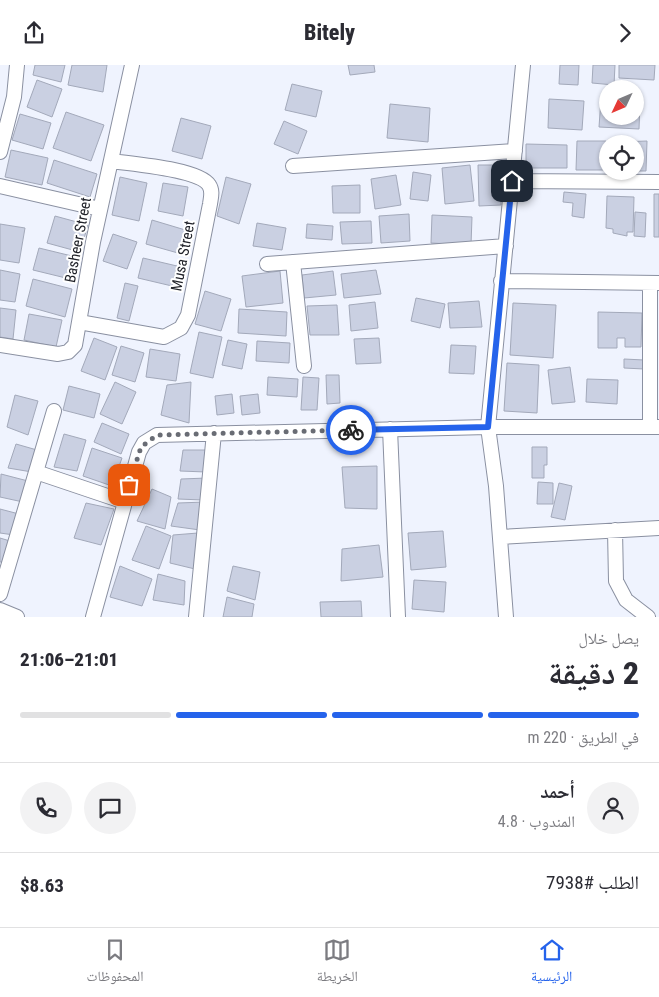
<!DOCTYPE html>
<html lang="ar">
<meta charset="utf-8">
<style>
body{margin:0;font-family:"Roboto Condensed","Noto Naskh Arabic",sans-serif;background:#f2f2f3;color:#2b2b33;direction:rtl;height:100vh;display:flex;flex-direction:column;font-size:19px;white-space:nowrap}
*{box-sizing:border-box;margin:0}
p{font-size:16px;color:#7c7c81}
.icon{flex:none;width:28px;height:28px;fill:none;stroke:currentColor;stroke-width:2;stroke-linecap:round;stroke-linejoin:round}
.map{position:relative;height:552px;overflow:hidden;direction:ltr}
.sheet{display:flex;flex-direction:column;background:#fff;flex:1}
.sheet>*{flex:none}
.needle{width:32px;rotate:226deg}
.fabs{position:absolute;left:599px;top:15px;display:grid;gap:10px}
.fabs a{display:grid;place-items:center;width:45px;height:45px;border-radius:50%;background:#fff;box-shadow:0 1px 4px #0004;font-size:25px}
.pin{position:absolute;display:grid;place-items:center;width:42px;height:42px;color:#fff;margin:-21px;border-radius:10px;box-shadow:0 2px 8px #0006}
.courier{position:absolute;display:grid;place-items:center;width:50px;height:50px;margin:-25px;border:4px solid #2563eb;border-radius:50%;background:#fff;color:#222;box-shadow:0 1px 6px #0007}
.head em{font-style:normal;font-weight:800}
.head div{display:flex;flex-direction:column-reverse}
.head{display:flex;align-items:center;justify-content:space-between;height:85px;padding:0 20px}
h1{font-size:32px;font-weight:800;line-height:38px}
.bar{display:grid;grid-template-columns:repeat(4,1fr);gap:8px 5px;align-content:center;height:60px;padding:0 20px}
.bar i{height:6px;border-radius:4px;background:#e1e1e2}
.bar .active{background:#2563eb}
.bar p{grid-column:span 4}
.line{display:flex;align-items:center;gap:12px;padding:0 20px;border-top:1px solid #e1e1e2}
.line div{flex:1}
.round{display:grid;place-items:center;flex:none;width:52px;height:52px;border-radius:26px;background:#f2f2f3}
header{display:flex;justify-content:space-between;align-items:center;height:65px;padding:0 20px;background:#fff;font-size:22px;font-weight:800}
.menu{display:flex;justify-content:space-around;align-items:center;height:70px;border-top:1px solid #e1e1e2;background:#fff;font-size:14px;color:#7c7c81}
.menu a{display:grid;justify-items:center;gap:2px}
.menu .active{color:#2563eb}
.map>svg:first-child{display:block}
.building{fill:#cad0e2;stroke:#a3a9ba}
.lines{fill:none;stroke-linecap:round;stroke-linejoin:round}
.minor-casing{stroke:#8a90a1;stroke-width:16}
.minor{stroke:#fff;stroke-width:14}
.done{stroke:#696c74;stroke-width:5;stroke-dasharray:0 9}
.route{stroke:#2563eb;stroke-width:6}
.labels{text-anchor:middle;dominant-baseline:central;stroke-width:4;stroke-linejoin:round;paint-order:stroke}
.street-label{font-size:15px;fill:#21232a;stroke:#fff}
</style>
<header><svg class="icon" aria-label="forward" viewBox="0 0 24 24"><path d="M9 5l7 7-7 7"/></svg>Bitely<svg class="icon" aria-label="share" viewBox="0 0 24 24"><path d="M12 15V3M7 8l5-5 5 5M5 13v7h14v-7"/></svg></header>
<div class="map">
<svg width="659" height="552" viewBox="0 0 659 552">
<rect width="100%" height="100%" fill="#eff3fe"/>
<path class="building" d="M35 0H65L61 17 33 10Z
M72 0H107L103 27 68 20Z
M348 0H374L375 7 350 10Z
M560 0H579L578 20 559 19Z
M593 0H615L614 20 592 18Z
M619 0H655L654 15 619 13Z
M37 15 62 24 52 52 27 42Z
M292 19 322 26 316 52 285 45Z
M549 34 584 36 582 65 548 63Z
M601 34H608V51H635V36H640L639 64 599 62Z
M390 39 430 43 428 77 387 73Z
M66 47 104 60 91 96 53 83Z
M20 49 51 58 43 84 12 75Z
M181 53 211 61 202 94 172 86Z
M284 56 307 66 298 89 274 79Z
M577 76H606V105H576Z
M647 76 646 106H635V79H618V77Z
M526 79 567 80V103H526Z
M11 85 48 93 42 120 5 112Z
M54 95 97 109 90 132 47 118Z
M470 100 474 136 445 139 442 103Z
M478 100H500L501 140 479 141Z
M413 107 431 110 428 136 410 134Z
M396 110 401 140 375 144 371 114Z
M120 112 147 118 139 156 112 150Z
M226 112 251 119 239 159 217 151Z
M163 118 188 122 183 151 158 146Z
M360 120V148H333L332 121Z
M564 127 586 129 584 153 572 151 573 138 563 137Z
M654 129H659V172H654Z
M607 131 634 132 633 167H627V171L613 168V164L606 163Z
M635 147 646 148 645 172 634 171Z
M409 149 410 176 381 178 379 151Z
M432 150 472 152 471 180 431 178Z
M55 151 88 160 80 187 47 178Z
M152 155 192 167 185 190 146 179Z
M371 156 372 178 342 179 340 157Z
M257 158 286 163 282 185 253 181Z
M0 159 25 163 19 198 0 195Z
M307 159 333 161 332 175 306 173Z
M113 169 137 177 127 204 103 196Z
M39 183 76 192 70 214 33 205Z
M143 193 177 201 172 221 138 213Z
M0 205 20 209 15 237 0 235Z
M376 205 381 229 344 233 341 209Z
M280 206 283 238 246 242 242 211Z
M333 206 336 230 304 233 302 210Z
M33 214 72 224 65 252 26 241Z
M125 218 138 221 129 256 117 253Z
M205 226 231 234 221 266 195 259Z
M416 233 445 239 440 263 411 256Z
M479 236 482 262 450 263 448 238Z
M375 237 378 263 351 266 349 240Z
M513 238 556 240 553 293 510 290Z
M337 240 339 270H310L307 241Z
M0 243 16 245 13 274 0 272Z
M239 244 287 247 286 271 238 268Z
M598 247 642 248 641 282H625V273H617V283H598Z
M29 249 62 255 56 282 24 275Z
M199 267 222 272 213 313 190 308Z
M94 273 117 282 105 315 81 306Z
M379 273 381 298 356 299 354 274Z
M228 275 247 279 242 304 222 300Z
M257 276 290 278 289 298 256 296Z
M451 280 476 281 474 309 449 308Z
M121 281 144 288 135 317 112 310Z
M150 284 180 289 176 316 146 312Z
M624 294 644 295V304L624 303Z
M507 298 539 300 537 348 504 346Z
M570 302 575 337 552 339 548 305Z
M326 310H339L340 338 327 339Z
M268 312 298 314 297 332 267 330Z
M303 312 319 313 317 345H301Z
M587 314 618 315 617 339 586 337Z
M115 317 136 327 122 359 100 349Z
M191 317 189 358 161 350 167 320Z
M69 321 100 329 94 353 63 345Z
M232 329 234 348 217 350 215 331Z
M258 329 260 348 242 350 240 331Z
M15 330 38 336 28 370 7 362Z
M102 358 129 369 121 389 94 377Z
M64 369 86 375 77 406 54 402Z
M16 379 37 385 32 407 8 403Z
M532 382H547V400H544V413H532Z
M92 383 122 393 112 421 83 411Z
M183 385H209L206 407 180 406Z
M377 401V444L345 443 342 402Z
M1 409 28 416 23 437 0 432Z
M207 413 203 435 178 434 181 414Z
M538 417 553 418V439H537Z
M559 418 572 421 565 455 551 452Z
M152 424 171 432 165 464 137 456Z
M205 437 200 465 171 461 178 438Z
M86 438 114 444 101 480 74 473Z
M0 444 19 449 14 470 0 468Z
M146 461 171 471 159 504 132 495Z
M443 466 446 502 411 505 408 468Z
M198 468 195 504 170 498 173 470Z
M0 473 10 476 5 497H0Z
M379 480 383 512 341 516 342 484Z
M120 501 152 514 142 541 110 532Z
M233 501 260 507 255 535 227 526Z
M158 509 185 516 184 540 153 535Z
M414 515 446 517 444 547 412 544Z
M227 532 254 539 252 552H223Z
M361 536 362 552H321L320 537Z"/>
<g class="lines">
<defs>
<path id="minor" d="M0 87 14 32 17 0
M293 101 515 86
M512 116 659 117
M0 121 100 144
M293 197 304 301
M267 199 506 181
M501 216 659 218
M79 257 164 272 181 263 188 250 210 139C211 132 213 126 209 120 199 104 132 99 112 96
M0 280 58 289 68 287 75 280 93 177 132 0
M650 362V218
M390 364 398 552
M36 407 125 437
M615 465 616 516 626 535 648 552
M500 472 659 463
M0 529 54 346
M0 545 17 552
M93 552 139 387 144 378 157 370 488 362H659
M196 552 214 368
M506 552 496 421 488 362 523 0"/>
</defs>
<use href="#minor" class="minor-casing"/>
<use href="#minor" class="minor"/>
</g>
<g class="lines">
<path class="done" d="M129 420 141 382 157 370 351 365"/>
<path class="route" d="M351 365 488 362 512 116"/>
</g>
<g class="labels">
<g class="street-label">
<text transform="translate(78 175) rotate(-79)">Basheer Street</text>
<text transform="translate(183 191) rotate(-79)">Musa Street</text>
</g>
</g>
</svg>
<div class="fabs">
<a><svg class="needle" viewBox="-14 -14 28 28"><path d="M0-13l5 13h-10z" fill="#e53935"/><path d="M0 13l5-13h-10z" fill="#7c7c81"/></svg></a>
<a><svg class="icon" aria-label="locate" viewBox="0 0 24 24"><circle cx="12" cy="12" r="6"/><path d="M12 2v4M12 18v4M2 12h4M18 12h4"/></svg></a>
</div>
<div class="pin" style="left:129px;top:420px;background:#ea580c"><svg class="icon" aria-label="bag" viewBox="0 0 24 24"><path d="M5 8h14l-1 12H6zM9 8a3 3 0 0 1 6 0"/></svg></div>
<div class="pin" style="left:512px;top:116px;background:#1f2937"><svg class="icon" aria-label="home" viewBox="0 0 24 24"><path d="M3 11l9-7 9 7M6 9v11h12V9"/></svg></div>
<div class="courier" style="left:351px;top:365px"><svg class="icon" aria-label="bike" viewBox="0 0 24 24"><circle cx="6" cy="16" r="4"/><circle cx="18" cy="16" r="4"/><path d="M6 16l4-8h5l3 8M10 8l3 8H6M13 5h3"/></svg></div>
</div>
<section class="sheet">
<div class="head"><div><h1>2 دقيقة</h1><p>يصل خلال</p></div><em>21:01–21:06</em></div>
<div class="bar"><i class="active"></i><i class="active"></i><i class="active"></i><i></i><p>في الطريق · 220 m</p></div>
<div class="line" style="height:90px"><a class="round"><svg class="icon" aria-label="person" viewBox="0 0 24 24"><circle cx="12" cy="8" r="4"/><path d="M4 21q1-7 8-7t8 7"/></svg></a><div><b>أحمد</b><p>المندوب · 4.8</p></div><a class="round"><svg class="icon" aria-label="chat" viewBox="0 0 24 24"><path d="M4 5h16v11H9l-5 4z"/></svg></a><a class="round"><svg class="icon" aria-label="phone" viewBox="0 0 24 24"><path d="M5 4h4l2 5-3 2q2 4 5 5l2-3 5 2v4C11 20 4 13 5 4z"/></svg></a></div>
<div class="line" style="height:65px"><div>الطلب #7938</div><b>$8.63</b></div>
</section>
<nav class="menu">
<a class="active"><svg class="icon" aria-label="home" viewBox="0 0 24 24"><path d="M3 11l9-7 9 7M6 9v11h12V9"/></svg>الرئيسية</a>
<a><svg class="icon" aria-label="map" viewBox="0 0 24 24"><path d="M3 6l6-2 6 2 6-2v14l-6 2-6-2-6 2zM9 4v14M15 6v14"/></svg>الخريطة</a>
<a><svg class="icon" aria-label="saved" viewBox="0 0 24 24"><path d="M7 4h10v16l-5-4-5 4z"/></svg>المحفوظات</a>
</nav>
